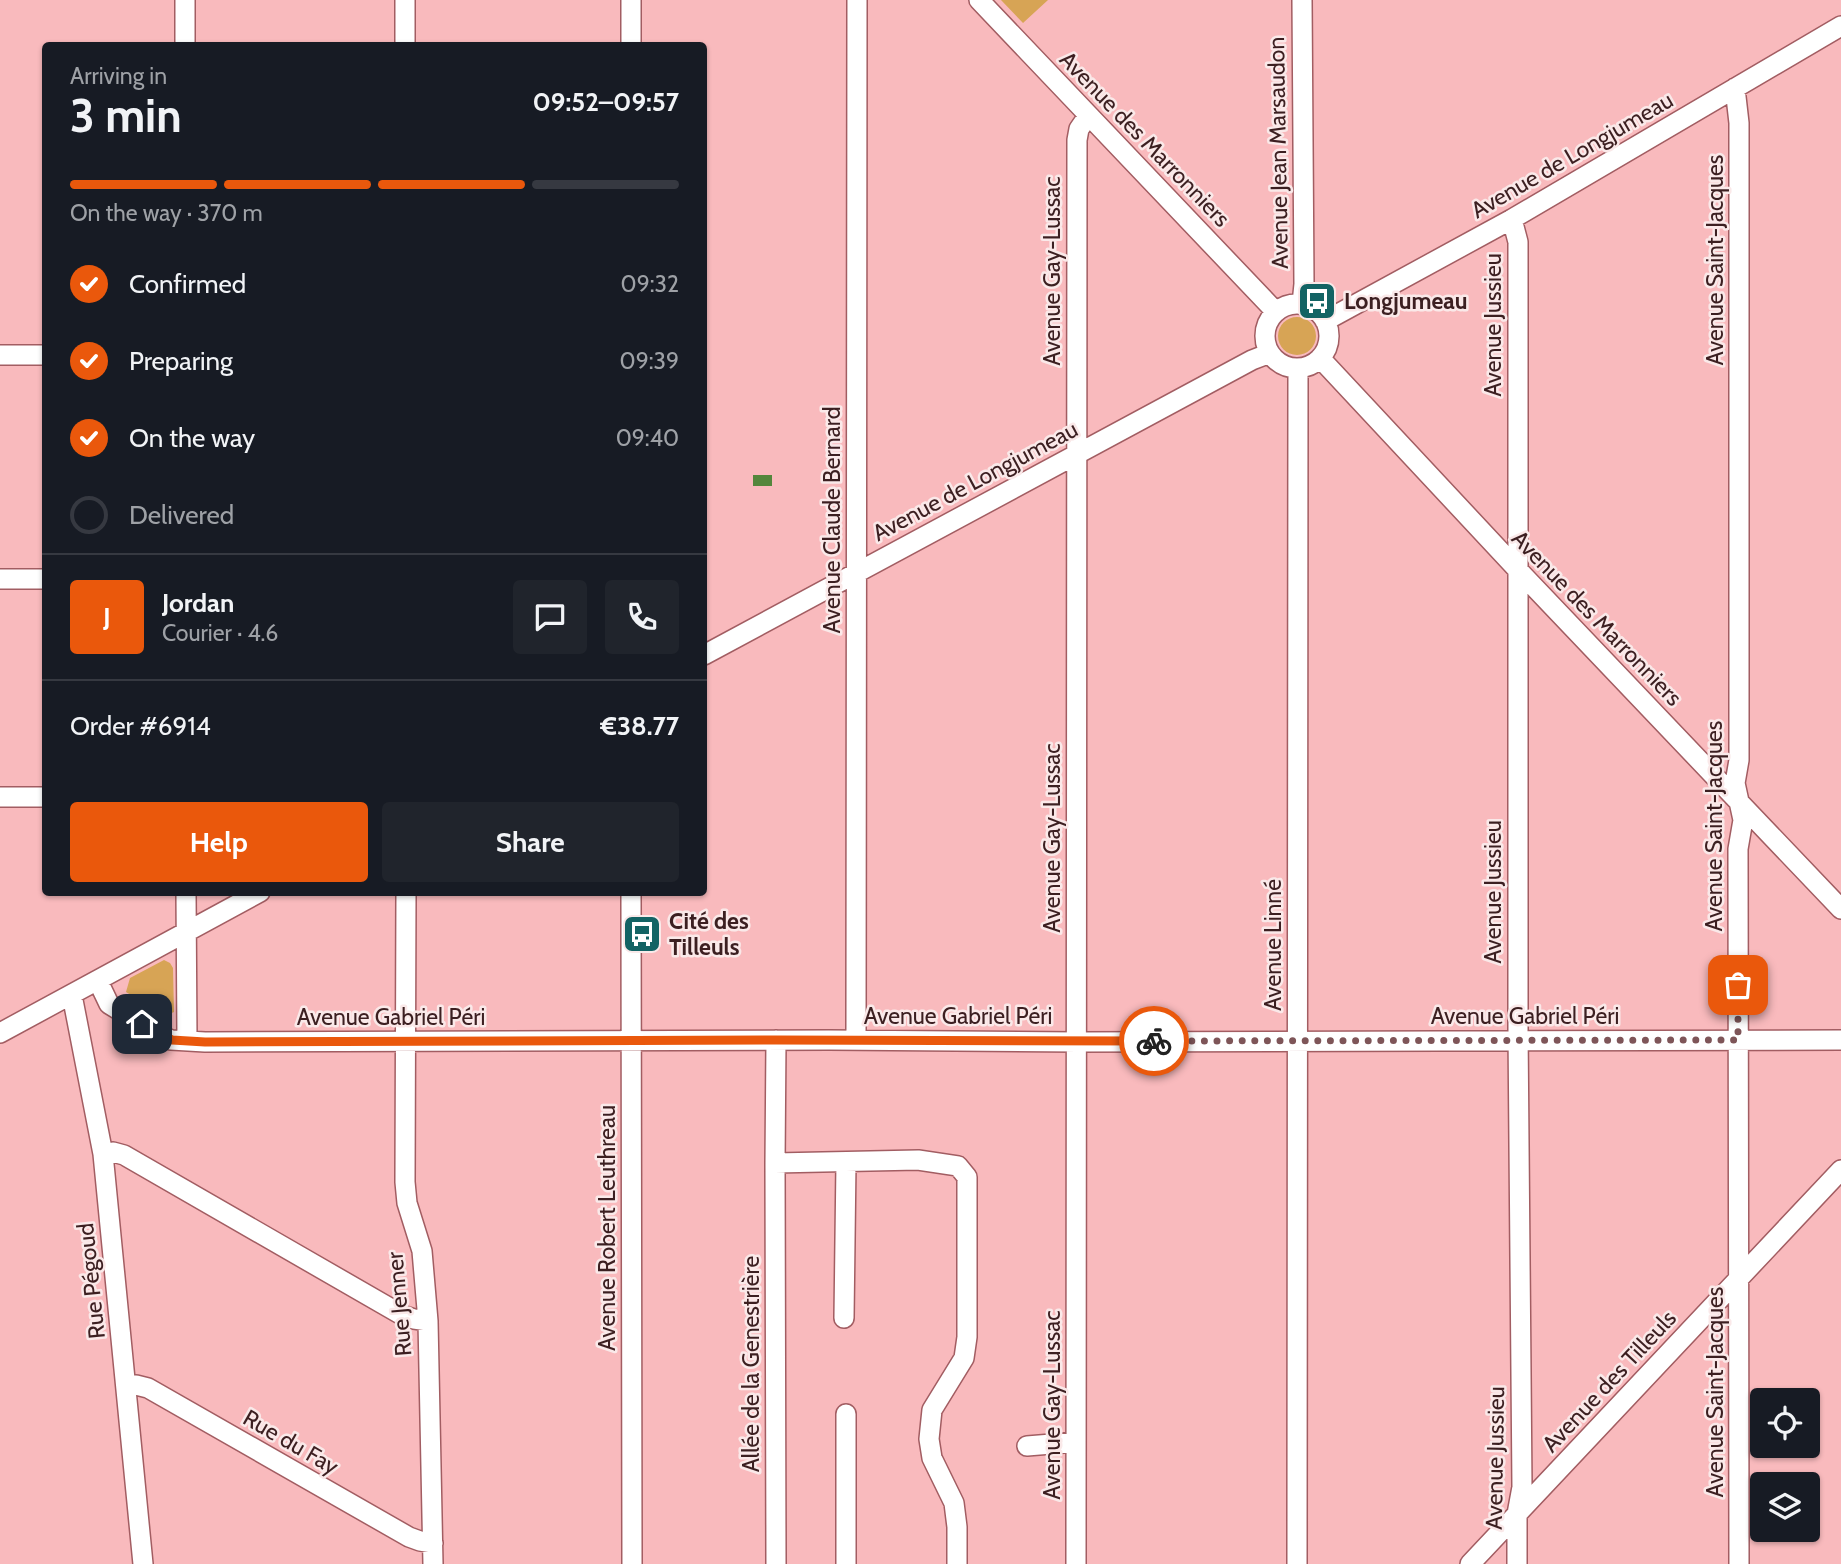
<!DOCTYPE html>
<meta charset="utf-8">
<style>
body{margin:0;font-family:Cabin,sans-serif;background:#20242c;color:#f1f3f6;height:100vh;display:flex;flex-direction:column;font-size:26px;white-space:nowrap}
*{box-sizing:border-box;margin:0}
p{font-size:23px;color:#9ea1a6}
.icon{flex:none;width:38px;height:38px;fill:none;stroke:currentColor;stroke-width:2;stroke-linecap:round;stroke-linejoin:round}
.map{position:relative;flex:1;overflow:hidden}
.details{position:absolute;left:42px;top:42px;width:665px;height:854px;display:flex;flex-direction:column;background:#171b24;border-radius:7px;box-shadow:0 2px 5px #0004}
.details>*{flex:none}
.controls{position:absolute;left:1750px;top:1388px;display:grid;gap:14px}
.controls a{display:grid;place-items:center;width:70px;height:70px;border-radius:7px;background:#171b24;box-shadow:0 2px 5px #0004;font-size:35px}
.pin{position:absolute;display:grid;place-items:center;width:60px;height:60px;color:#fff;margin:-30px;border-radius:14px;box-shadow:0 4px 10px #0006}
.courier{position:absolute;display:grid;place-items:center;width:70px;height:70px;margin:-35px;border:5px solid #ea580c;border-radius:50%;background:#fff;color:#222;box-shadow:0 2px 9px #0007}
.overview em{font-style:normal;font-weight:700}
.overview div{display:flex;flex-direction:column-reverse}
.overview{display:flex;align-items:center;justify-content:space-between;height:119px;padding:0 28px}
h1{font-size:46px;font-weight:700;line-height:52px}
.bar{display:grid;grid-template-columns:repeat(4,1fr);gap:10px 7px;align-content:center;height:84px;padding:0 28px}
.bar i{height:9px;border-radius:5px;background:#363941}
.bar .current{background:#ea580c}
.bar p{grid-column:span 4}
.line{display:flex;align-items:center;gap:18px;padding:0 28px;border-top:2px solid #363941}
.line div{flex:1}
.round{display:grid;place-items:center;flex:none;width:74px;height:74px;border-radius:7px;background:#20242c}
ol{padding:0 28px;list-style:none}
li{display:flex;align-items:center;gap:21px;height:77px}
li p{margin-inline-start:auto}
li .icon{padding:7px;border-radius:50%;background:#ea580c;color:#fff;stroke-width:4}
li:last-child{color:#9ea1a6}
li i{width:38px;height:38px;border:4px solid #363941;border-radius:50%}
.action{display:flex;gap:14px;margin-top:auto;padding:14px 28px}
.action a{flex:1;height:80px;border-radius:7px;background:#ea580c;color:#fff;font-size:28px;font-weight:700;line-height:80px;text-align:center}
.action a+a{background:#20242c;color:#f1f3f6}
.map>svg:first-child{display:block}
.green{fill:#d7a455}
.water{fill:#54863c}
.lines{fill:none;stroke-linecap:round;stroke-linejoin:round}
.minor-casing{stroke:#a25d62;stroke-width:22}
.minor{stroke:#fff;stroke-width:19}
.done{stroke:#7e5558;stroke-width:7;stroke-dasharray:0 12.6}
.route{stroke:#ea580c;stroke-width:9}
.labels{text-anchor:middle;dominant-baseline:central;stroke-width:5;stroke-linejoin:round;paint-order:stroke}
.street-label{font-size:23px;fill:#3c1f21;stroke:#fae9e9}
.poi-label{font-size:23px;font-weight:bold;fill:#3c1f21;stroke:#fae9e9;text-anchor:start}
</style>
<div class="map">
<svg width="1841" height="1564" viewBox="0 0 1841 1564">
<rect width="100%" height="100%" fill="#f9babd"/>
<path class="green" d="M1001 0H1048L1023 23Z
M1278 336a19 19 0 1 1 38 0a19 19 0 1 1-38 0Z
M164 960 170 963 173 968 174 1012 165 1016 126 992 130 978Z"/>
<path class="water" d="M753 475H772V486H753Z"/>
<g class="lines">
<defs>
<path id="minor" d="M979 0 1276 312
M185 46V0
M405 46V0
M631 46V0
M1735 88 1739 123V760L1735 783 1743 820 1738 849 1739 1564
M1512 219 1518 242V1030L1522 1487 1517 1514V1564
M1302 304 1304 284 1302 0
M1265 336a32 32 0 1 1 64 0a32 32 0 1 1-64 0Z
M1325 321 1512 219 1841 26
M0 355H46
M1320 358 1517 569 1841 909
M0 579H46
M704 655 1252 360 1270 353
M0 797H46
M186 892 187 1041
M406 892 405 1182 407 1203 422 1251 428 1321 433 1564
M631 892 632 1564
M98 981 109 1004 158 1034 171 1040 205 1042 829 1040 1077 1042 1841 1040
M72 995 103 1154 143 1564
M0 1033 260 892
M856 1040 857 0
M103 1154 113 1152 124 1155 402 1315 414 1319 428 1321
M775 1163 918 1160 958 1166 967 1177V1337L964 1358 932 1410 929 1439 932 1458 954 1503 957 1527V1564
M844 1318 846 1162
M126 1386 136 1385 148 1388 409 1537 420 1541 433 1543
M1027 1446 1076 1442
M776 1564 775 1163 776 1040
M846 1564V1414
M1076 1564 1077 140 1079 129 1088 116
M1297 1564 1298 368
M1470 1564 1841 1170"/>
</defs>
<use href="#minor" class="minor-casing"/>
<use href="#minor" class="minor"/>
</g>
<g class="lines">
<path class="done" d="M1154 1041 1738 1040V985"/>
<path class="route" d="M142 1024 172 1040 205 1042 776 1040 1154 1041"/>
</g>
<defs>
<symbol id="bus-square" viewBox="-11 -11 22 22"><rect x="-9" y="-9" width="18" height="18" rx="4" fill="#136364" stroke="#fae9e9"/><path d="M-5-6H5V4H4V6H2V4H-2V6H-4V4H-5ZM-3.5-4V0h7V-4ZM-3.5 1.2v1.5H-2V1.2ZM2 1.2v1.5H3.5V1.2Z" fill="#fff"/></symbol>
</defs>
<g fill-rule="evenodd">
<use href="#bus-square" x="1295" y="279" width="44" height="44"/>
<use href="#bus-square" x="620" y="912" width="44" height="44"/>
</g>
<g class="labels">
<g class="street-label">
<text transform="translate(1145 139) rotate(46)">Avenue des Marronniers</text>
<text transform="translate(1278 153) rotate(-91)">Avenue Jean Marsaudon</text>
<text transform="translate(1572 155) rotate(-30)">Avenue de Longjumeau</text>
<text transform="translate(1715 260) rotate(-90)">Avenue Saint-Jacques</text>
<text transform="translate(1052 271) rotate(-90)">Avenue Gay-Lussac</text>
<text transform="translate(1493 325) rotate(-90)">Avenue Jussieu</text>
<text transform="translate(975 481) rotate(-28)">Avenue de Longjumeau</text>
<text transform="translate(832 520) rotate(-90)">Avenue Claude Bernard</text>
<text transform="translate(1597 618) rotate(46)">Avenue des Marronniers</text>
<text transform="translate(1714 826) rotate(-90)">Avenue Saint-Jacques</text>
<text transform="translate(1052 838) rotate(-90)">Avenue Gay-Lussac</text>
<text transform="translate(1493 892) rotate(-90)">Avenue Jussieu</text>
<text transform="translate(1273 945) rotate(-90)">Avenue Linné</text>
<text x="958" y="1016">Avenue Gabriel Péri</text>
<text x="1525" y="1016">Avenue Gabriel Péri</text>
<text x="391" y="1017">Avenue Gabriel Péri</text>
<text transform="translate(607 1228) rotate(-90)">Avenue Robert Leuthreau</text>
<text transform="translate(91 1281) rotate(-96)">Rue Pégoud</text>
<text transform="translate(399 1304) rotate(-95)">Rue Jenner</text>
<text transform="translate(751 1364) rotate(-90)">Allée de la Genestrière</text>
<text transform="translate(1609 1381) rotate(-47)">Avenue des Tilleuls</text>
<text transform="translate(1715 1392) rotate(-90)">Avenue Saint-Jacques</text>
<text transform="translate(1052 1405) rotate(-90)">Avenue Gay-Lussac</text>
<text transform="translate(291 1442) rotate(30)">Rue du Fay</text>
<text transform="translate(1495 1458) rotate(-89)">Avenue Jussieu</text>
</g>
<g class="poi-label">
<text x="1344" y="301">Longjumeau</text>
<text x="669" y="921">Cité des<tspan x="669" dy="26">Tilleuls</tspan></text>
</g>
</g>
</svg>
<div class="controls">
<a><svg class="icon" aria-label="locate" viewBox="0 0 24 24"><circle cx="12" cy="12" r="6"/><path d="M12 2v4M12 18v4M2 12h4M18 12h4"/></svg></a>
<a><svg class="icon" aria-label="layers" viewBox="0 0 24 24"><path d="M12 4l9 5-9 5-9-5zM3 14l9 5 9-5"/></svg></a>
</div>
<div class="pin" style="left:1738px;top:985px;background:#ea580c"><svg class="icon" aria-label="bag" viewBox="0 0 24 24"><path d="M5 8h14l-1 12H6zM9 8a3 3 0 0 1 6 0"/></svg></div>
<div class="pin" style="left:142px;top:1024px;background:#1f2937"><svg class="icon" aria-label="home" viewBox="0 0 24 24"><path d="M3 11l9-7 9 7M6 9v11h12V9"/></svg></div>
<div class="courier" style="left:1154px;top:1041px"><svg class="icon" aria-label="bike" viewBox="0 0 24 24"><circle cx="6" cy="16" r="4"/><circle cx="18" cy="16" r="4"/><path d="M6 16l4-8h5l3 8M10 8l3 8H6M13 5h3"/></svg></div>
<section class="details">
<div class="overview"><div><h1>3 min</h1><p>Arriving in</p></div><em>09:52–09:57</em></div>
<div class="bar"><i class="current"></i><i class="current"></i><i class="current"></i><i></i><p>On the way · 370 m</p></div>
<ol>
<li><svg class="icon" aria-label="check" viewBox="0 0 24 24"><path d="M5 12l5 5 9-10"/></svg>Confirmed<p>09:32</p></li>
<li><svg class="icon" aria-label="check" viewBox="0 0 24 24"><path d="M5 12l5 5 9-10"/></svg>Preparing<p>09:39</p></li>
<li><svg class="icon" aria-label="check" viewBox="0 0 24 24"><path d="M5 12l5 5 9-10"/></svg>On the way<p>09:40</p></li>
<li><i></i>Delivered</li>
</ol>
<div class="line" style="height:126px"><b class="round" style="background:#ea580c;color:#fff">J</b><div><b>Jordan</b><p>Courier · 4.6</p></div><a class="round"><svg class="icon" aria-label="chat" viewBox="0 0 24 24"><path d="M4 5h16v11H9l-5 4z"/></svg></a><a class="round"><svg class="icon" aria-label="phone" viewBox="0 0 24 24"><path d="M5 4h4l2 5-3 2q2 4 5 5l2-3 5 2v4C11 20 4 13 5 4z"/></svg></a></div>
<div class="line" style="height:91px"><div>Order #6914</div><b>€38.77</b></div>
<div class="action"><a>Help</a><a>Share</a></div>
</section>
</div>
